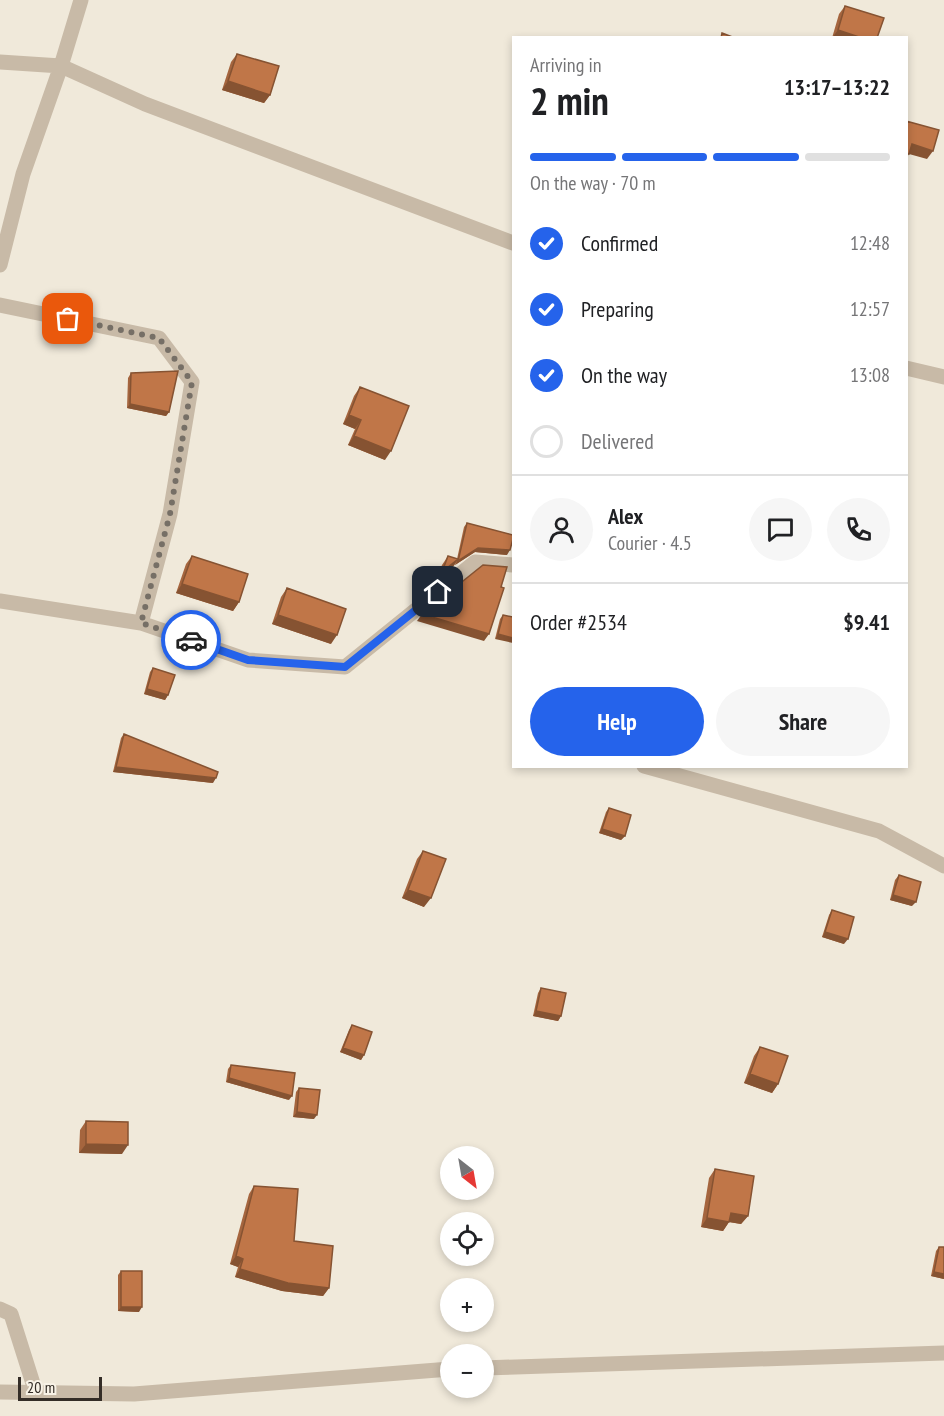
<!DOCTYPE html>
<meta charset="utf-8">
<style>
body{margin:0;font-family:"PT Sans Narrow",sans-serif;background:#f6f6f6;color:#202124;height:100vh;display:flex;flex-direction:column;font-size:22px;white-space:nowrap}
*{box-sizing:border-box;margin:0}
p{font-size:20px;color:#757577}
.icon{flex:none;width:33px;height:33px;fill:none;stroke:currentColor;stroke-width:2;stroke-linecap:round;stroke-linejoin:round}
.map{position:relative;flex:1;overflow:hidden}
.drawer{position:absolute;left:512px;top:36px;width:396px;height:732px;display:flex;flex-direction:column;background:#fff;border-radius:0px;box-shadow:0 3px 9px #0003}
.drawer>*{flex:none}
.needle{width:39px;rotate:149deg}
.buttons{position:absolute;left:440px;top:1146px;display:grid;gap:12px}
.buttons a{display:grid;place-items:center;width:54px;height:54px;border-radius:50%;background:#fff;box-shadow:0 3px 9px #0003;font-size:30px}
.scale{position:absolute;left:18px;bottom:15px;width:84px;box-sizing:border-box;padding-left:6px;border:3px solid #342d27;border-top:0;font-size:16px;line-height:21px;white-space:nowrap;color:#342d27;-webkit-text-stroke:4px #f8f2e6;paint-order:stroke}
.pin{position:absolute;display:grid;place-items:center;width:51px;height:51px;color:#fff;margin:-26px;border-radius:12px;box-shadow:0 3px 9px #0006}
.courier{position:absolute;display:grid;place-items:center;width:60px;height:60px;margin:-30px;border:4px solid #2563eb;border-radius:50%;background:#fff;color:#222;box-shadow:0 2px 8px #0007}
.overview em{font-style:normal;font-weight:800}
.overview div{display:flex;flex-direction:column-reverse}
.overview{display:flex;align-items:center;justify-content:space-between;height:102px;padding:0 18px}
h1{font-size:39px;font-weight:800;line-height:45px}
.bar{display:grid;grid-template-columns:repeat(4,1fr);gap:9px 6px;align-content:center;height:72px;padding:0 18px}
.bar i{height:8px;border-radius:4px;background:#e0e0e0}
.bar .current{background:#2563eb}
.bar p{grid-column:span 4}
.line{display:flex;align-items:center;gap:15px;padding:0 18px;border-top:2px solid #e0e0e0}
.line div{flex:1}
.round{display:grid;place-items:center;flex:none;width:63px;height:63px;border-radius:32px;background:#f6f6f6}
ol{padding:0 18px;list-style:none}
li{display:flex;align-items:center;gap:18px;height:66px}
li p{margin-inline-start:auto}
li .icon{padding:6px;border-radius:50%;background:#2563eb;color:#fff;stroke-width:4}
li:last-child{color:#757577}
li i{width:33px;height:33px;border:3px solid #e0e0e0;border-radius:50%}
.action{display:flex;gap:12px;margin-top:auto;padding:12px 18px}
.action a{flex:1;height:69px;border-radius:36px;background:#2563eb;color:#fff;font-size:24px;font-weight:800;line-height:69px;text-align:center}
.action a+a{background:#f6f6f6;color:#202124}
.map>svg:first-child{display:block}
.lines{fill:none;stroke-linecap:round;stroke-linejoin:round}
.street{stroke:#c8baa7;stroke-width:15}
.wall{fill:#a5653e}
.shaded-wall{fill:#865332}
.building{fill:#c07648;stroke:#865332;stroke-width:1.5}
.done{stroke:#766f66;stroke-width:6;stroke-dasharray:0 10.8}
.route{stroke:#2563eb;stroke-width:8}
</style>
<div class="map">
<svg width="944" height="1416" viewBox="0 0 944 1416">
<rect width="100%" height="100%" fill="#f0e9da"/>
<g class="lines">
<path class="street" d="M0 62 61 66 145 104 513 243
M0 265 23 174 61 66 81 0
M0 305 159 338 192 382 170 514 141 623 248 660 345 667 475 562 513 565
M906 368 944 377
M0 601 141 623
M644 766 879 831 944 866
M0 1309 11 1314 36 1393
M483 1368 944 1353
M0 1392 134 1394 450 1369"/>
</g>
<path class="wall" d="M845 6 877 38H832L839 14Z
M237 54 270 95 264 103 222 90 231 62Z
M131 373 169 412 166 416 127 408 128 378Z
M360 387 385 460 348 445 355 429 343 424 354 396Z
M467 523 507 555 475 552 455 565 456 563 452 568 426 589 429 580 432 575 437 577 442 565 448 556 457 559 464 527Z
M192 556 239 602 233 611 176 593 186 564Z
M287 588 331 644 272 624 281 597Z
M503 615 513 617 495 639 500 619Z
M153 668 168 695 165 700 144 694 150 672Z
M124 734 213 783 113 772 121 738Z
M609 808 625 836 621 840 599 833 606 812Z
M423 851 424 907 402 898 417 859Z
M899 875 912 906 890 900 895 880Z
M832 910 844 944 822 937 829 915Z
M541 988 561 1016 558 1021 533 1016 538 993Z
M352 1025 364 1055 361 1060 340 1052 349 1030Z
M760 1047 778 1084 772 1093 744 1083 754 1056Z
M231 1065 289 1100 226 1082 228 1069Z
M299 1088 314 1119 293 1117 296 1092Z
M86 1121 122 1154 79 1153 80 1130Z
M715 1169 748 1216 741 1224 729 1222 723 1231 701 1227 709 1178Z
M254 1186 329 1288 323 1296 282 1291 235 1277 238 1267 230 1264 249 1194Z
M939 1247 944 1279 931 1276 936 1251Z
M121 1271 139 1312 118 1311V1275Z"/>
<path class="shaded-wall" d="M838 30 862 38H832Z
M228 81 270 95 264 103 222 90Z
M912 144 933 151 927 159 909 154 906 159V153Z
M130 404 169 412 166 416 127 408Z
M349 415 361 420 355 429 343 424Z
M354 436 391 451 385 460 348 445Z
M478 548 510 550 507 555 475 552 455 565 458 561Z
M458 559 452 568 436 581 442 572Z
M438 577 435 582 426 589 429 585Z
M182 584 239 602 233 611 176 593Z
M422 614 489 634 484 641 417 621Z
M278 615 337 635 331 644 272 624Z
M498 634 513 638V643L495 639Z
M147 689 168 695 165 700 144 694Z
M116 767 216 778 213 783 113 772Z
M602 829 625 836 621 840 599 833Z
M408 890 431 898 424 907 402 898Z
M893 895 916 902 912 906 890 900Z
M825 932 848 939 844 944 822 937Z
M536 1011 561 1016 558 1021 533 1016Z
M343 1048 364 1055 361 1060 340 1052Z
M750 1074 778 1084 772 1093 744 1083Z
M229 1078 292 1096 289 1100 226 1082Z
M297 1112 317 1115 314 1119 293 1117Z
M86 1144 128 1145 122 1154 79 1153Z
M731 1213 748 1216 741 1224 729 1222 723 1231 701 1227 707 1218Z
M236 1256 243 1259 238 1267 230 1264Z
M240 1269 329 1288 323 1296 282 1291 235 1277Z
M934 1272 944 1274V1279L931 1276Z
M121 1307H142L139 1312 118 1311Z"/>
<path class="building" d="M845 6 884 18 877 38H862L838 30Z
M722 33 735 38H721Z
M237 54 279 66 270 95 228 81Z
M906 121 939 130 933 151 912 144 909 154 906 153Z
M178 371 169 412 130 404 131 373Z
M360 387 409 406 391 451 354 436 361 420 349 415Z
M467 523 513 535V539L510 550 478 548 458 561Z
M192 556 248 574 239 602 182 584Z
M448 556 458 559 442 572Z
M483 565 507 567 501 587 504 588 489 634 422 614Z
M432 575 438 577 429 585Z
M287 588 346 609 337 635 278 615Z
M503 615 513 617V638L498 634Z
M153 668 175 675 168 695 147 689Z
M124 734 218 772 216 778 116 767Z
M609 808 631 815 625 836 602 829Z
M423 851 446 859 431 898 408 890Z
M899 875 921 882 916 902 893 895Z
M832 910 854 917 848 939 825 932Z
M541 988 566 993 561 1016 536 1011Z
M352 1025 372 1032 364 1055 343 1048Z
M760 1047 788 1056 778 1084 750 1074Z
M231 1065 295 1073 292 1096 229 1078Z
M299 1088 320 1090 317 1115 297 1112Z
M86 1121 128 1122V1145L86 1144Z
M715 1169 754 1176 748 1216 731 1213 729 1222 707 1218Z
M254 1186 298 1189 294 1241 333 1246 329 1288 288 1283 240 1269 243 1259 236 1256Z
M939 1247H944V1274L934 1272Z
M121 1271H142V1307H121Z"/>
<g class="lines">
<path class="done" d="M68 319 159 338 192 382 170 514 141 623 191 640"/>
<path class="route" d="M191 640 248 660 345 667 438 592"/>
</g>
</svg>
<div class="buttons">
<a><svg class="needle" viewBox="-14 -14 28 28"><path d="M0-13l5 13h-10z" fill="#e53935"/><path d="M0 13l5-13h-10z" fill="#757577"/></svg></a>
<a><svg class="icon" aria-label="locate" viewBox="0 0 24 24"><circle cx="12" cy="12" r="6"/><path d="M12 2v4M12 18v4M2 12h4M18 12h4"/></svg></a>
<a>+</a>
<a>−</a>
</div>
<div class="scale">20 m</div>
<div class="pin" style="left:68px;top:319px;background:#ea580c"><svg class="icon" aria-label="bag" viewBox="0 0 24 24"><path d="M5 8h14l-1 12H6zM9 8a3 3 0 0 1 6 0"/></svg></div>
<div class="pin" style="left:438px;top:592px;background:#1f2937"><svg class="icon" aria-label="home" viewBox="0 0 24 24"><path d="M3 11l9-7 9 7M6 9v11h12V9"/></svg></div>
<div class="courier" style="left:191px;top:640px"><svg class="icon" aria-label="car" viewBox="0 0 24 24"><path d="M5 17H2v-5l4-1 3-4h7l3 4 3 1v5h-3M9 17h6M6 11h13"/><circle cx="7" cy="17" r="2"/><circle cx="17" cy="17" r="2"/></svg></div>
<section class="drawer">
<div class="overview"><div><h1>2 min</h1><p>Arriving in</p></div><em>13:17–13:22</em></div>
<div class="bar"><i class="current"></i><i class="current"></i><i class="current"></i><i></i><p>On the way · 70 m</p></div>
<ol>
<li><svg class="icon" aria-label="check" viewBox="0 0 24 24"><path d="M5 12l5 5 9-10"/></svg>Confirmed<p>12:48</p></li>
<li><svg class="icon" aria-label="check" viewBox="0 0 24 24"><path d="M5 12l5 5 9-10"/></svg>Preparing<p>12:57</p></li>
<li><svg class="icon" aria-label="check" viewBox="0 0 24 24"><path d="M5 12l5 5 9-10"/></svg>On the way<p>13:08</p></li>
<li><i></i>Delivered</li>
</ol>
<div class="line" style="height:108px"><a class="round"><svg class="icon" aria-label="person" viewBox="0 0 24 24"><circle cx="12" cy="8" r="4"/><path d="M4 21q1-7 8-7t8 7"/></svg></a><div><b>Alex</b><p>Courier · 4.5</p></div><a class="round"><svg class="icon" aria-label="chat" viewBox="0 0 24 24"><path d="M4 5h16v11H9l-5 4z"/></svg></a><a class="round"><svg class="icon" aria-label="phone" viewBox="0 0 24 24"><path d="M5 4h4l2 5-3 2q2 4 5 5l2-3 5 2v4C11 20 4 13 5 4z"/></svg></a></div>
<div class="line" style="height:78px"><div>Order #2534</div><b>$9.41</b></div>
<div class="action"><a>Help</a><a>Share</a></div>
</section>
</div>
